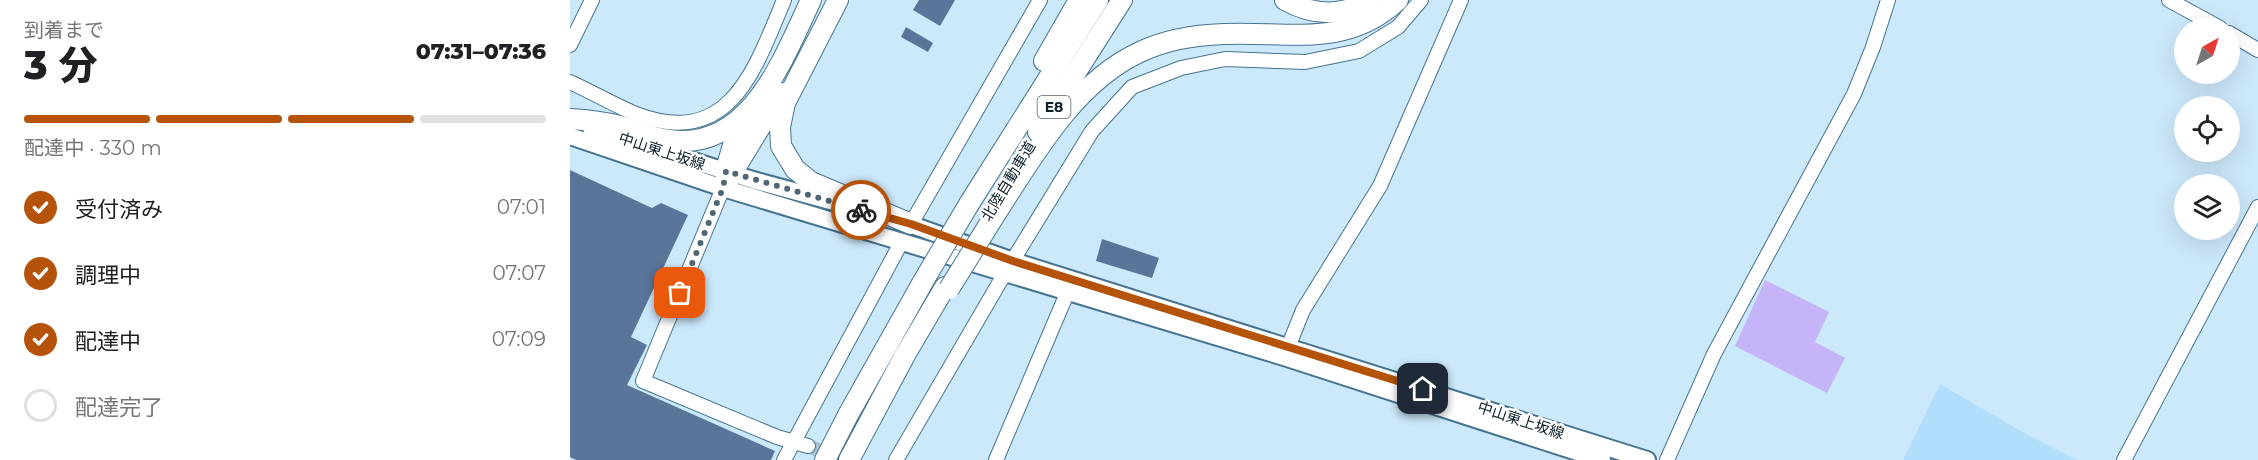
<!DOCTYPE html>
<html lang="ja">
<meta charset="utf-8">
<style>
body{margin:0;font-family:Montserrat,"Noto Sans JP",sans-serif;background:#f2f2f2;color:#202124;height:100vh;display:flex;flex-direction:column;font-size:22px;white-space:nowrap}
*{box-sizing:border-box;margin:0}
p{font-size:20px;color:#757577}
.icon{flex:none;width:33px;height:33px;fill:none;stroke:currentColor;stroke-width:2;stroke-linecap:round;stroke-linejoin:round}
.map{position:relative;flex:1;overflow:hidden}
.drawer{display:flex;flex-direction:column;background:#fff;width:570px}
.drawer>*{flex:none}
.needle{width:39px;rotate:39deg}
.fabs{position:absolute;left:1604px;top:18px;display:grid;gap:12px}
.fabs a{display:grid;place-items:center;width:66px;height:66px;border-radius:50%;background:#fff;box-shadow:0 6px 24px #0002;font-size:30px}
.pin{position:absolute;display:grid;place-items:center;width:51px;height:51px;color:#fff;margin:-26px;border-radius:12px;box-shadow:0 3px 9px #0006}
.courier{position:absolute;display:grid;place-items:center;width:60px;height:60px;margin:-30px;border:4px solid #b45309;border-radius:50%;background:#fff;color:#222;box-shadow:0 2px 8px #0007}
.summary em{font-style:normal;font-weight:800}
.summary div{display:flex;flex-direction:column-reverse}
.summary{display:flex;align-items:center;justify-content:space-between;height:102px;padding:0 24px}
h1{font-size:39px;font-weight:800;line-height:45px}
.bar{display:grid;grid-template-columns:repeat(4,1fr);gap:9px 6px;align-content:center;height:72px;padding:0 24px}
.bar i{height:8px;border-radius:4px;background:#e0e0e0}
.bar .current{background:#b45309}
.bar p{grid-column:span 4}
ol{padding:0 24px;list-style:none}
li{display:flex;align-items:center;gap:18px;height:66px}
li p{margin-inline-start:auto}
li .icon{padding:6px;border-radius:50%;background:#b45309;color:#fff;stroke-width:4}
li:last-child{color:#757577}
li i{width:33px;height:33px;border:3px solid #e0e0e0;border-radius:50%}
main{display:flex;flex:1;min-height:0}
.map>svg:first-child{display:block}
.built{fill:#b1defb}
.green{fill:#c6b4f8}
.building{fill:#59759a}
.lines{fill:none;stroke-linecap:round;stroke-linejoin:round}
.minor-tunnel{stroke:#a6c0d1;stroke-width:14;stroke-dasharray:14 7;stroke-linecap:butt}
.minor-casing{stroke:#467490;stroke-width:16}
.major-casing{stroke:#467490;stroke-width:20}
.highway-casing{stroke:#467490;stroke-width:22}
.minor{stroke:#fff;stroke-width:14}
.major{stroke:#fff;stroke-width:16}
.highway{stroke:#fff;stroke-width:20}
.highway-bridge-casing{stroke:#467490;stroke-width:22;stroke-linecap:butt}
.highway-bridge{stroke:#fff;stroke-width:20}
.done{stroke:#506674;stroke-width:6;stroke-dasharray:0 10.8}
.route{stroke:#b45309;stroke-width:8}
.labels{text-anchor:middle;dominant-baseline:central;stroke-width:5;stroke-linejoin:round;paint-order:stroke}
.shield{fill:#fff;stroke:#56636b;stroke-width:1.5}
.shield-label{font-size:14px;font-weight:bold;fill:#0d202b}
.street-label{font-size:15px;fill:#0d202b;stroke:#fff}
</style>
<main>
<section class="drawer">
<div class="summary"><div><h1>3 分</h1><p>到着まで</p></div><em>07:31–07:36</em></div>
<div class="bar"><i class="current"></i><i class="current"></i><i class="current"></i><i></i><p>配達中 · 330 m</p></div>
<ol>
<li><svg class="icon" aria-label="check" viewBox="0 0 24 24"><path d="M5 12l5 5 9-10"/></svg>受付済み<p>07:01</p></li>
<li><svg class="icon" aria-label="check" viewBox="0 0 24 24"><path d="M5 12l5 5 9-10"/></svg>調理中<p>07:07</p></li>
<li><svg class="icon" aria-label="check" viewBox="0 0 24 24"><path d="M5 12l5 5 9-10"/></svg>配達中<p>07:09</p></li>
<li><i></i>配達完了</li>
</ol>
</section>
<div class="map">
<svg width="1688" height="460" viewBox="0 0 1688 460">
<rect width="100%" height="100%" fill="#cce8fb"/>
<path class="built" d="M1370 384 1454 433 1507 460H1333Z"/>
<path class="green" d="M1195 280 1259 312 1245 342 1275 358 1257 393 1165 346Z"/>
<path class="building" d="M349 0H385L370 26 343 10Z
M336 27 363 43 358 52 331 37Z
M0 170 82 208 91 203 118 215 61 337 77 345 57 385 205 451 201 460H6L0 457Z
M532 239 589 258 582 278 526 261Z"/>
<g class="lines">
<path class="minor-tunnel" d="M238 446 273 460"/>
<defs>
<path id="minor" d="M1599 0 1650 28
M1659 33 1688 50
M0 45 22 0
M0 82C22 92 44 105 66 114 160 150 185 69 214 0
M153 188 73 381 207 437 238 446
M341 224 470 0
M715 355 733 310 810 186 891 0
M214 460 332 241
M326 460 435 273 522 131 562 87 611 68 655 59 735 62 789 51 828 27 851 0
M426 460 501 284
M1097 460 1144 354 1284 94 1303 47 1318 0
M1554 460 1688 207"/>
<path id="major" d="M21 128 183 180 286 208
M0 136 153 188 714 357 1032 460
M328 220 443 261 1077 460"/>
<path id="highway" d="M268 0 215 103 210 127 211 146 225 169 241 182 341 224
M715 0C745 17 773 16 802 0
M474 61 509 0
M0 119C17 120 34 122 50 126 66 131 82 138 99 140 180 152 213 59 241 0
M468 132 552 0
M155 173 163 145 179 118
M153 188 211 93
M399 204 528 0
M423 218C462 158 503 83 570 52 597 39 625 35 654 34 718 31 776 49 828 0
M255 460 278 415 354 280
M279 460 335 355 375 287"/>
</defs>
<use href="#minor" class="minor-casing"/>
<use href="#major" class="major-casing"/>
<use href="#highway" class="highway-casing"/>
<use href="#minor" class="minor"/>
<use href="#major" class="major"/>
<use href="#highway" class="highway"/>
<defs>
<path id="highway-bridge" d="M354 280 399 204
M379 289 423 218"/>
</defs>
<use href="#highway-bridge" class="highway-bridge-casing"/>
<use href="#highway-bridge" class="highway-bridge"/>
</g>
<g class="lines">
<path class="done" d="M110 293 153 188 156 171 291 210"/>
<path class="route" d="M291 210 341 224 443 261 853 389"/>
</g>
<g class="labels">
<rect class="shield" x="467.5" y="96" width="33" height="22" rx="4.5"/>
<g class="shield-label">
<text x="484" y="107">E8</text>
</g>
<g class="street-label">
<text transform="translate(92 151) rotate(18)">中山東上坂線</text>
<text transform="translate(438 181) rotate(-59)">北陸自動車道</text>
<text transform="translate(951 420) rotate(18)">中山東上坂線</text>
</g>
</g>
</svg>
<div class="fabs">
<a><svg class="needle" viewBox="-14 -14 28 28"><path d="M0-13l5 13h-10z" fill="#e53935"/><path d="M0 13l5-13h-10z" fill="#757577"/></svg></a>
<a><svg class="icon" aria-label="locate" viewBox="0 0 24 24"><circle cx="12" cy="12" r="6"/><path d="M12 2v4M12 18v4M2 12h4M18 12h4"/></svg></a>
<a><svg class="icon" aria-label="layers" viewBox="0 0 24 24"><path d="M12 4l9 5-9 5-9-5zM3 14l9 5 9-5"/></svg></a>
</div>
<div class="pin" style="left:110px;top:293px;background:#ea580c"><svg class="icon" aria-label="bag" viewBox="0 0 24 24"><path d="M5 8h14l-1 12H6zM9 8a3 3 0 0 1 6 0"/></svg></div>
<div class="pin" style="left:853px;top:389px;background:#1f2937"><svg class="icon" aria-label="home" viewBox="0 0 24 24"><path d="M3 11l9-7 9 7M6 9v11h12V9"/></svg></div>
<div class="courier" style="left:291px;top:210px"><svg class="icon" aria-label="bike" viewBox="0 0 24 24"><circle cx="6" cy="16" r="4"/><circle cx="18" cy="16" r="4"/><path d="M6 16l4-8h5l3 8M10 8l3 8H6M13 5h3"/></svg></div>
</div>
</main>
